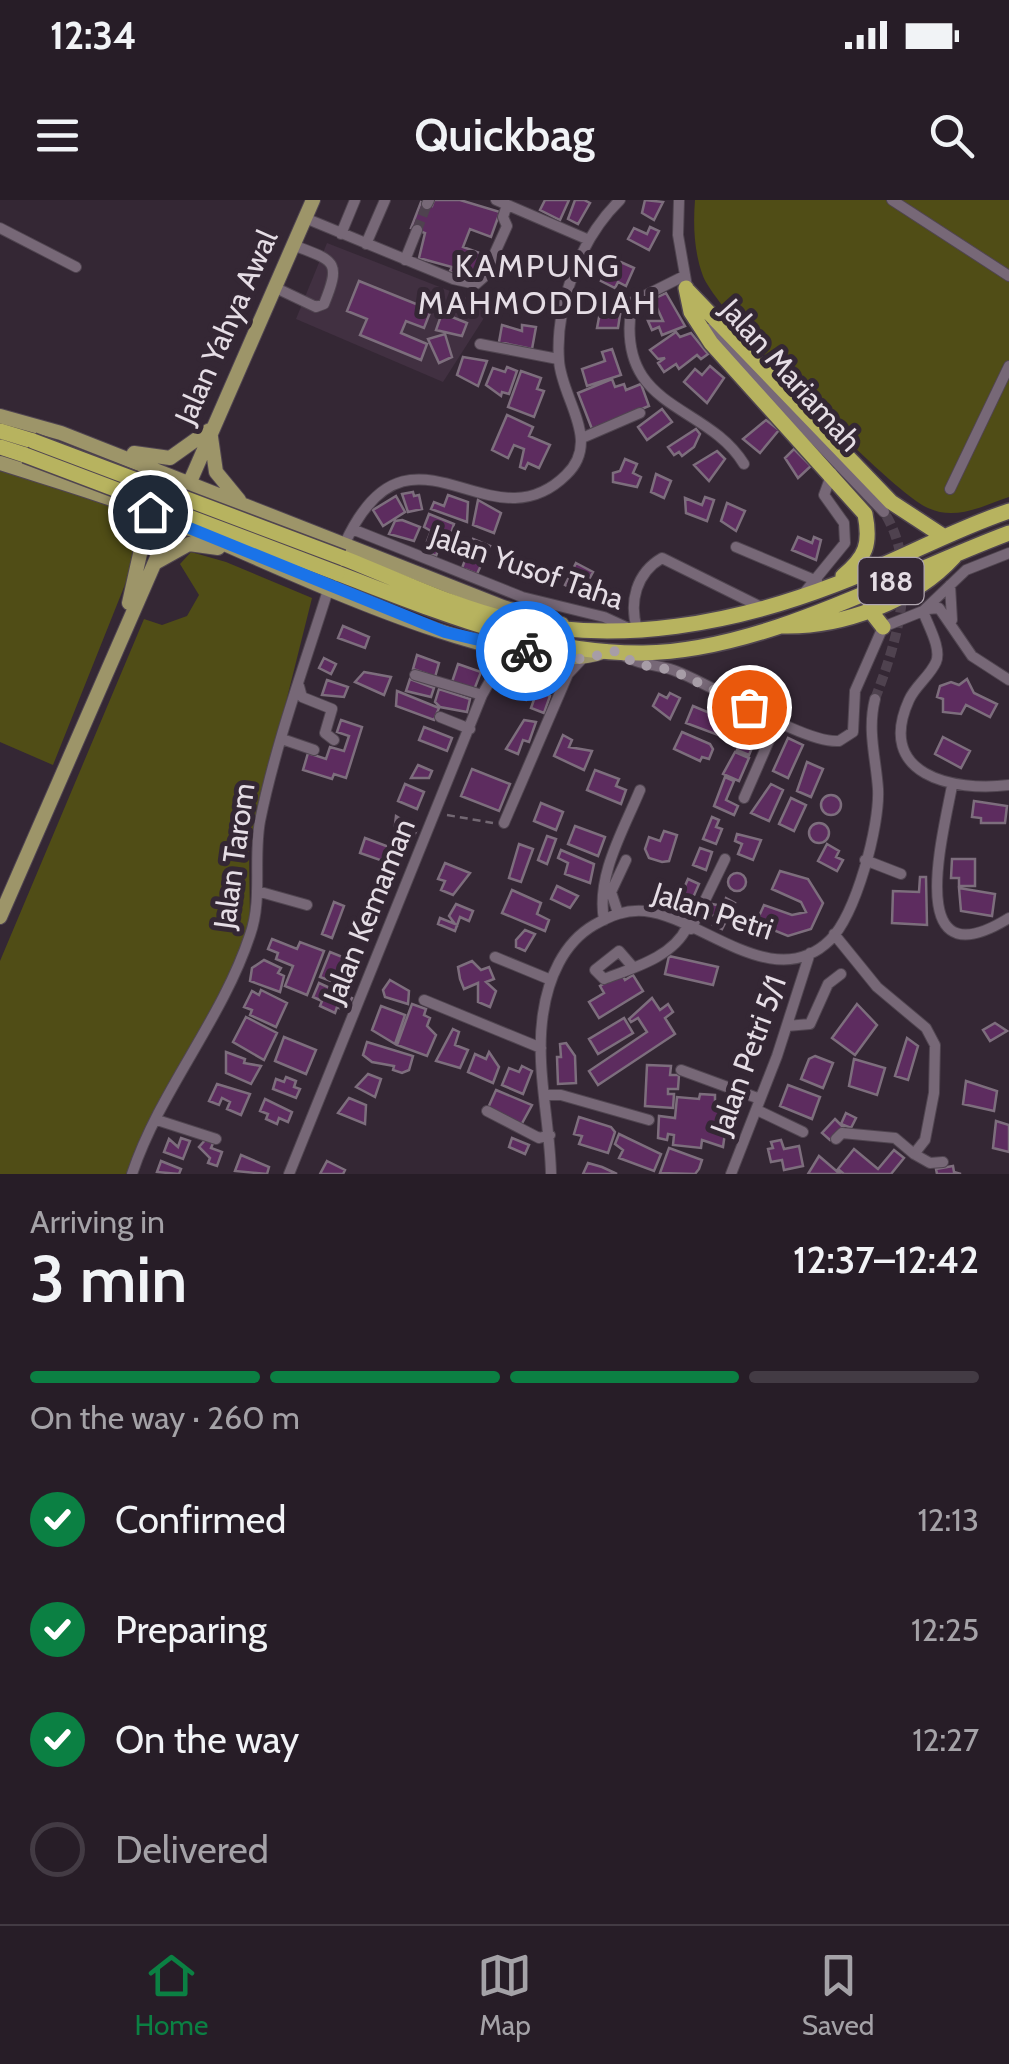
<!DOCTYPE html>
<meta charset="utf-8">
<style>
body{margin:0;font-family:Cabin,sans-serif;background:#2f262f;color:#f1f3f6;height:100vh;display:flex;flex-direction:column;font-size:38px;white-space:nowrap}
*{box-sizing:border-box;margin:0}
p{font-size:32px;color:#a4a2a7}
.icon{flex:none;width:55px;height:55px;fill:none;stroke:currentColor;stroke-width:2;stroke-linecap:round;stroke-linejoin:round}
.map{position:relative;height:974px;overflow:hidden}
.side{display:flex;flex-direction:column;background:#271d27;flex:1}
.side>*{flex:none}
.pin{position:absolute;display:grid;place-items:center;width:85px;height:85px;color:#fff;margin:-42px;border:5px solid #fff;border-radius:50%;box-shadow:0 2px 10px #0007}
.courier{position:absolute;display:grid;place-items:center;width:100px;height:100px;margin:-50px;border:8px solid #1a73e8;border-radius:50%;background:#fff;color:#222;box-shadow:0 2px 12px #0007}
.overview em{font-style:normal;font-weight:600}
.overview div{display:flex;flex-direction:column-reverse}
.overview{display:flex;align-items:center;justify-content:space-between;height:170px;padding:0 30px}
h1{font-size:65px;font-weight:600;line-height:75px}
.bar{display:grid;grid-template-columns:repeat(4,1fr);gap:15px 10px;align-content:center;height:120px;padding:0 30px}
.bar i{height:12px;border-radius:8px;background:#433b44}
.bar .active{background:#0b8043}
.bar p{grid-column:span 4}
ol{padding:0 30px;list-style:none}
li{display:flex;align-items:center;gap:30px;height:110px}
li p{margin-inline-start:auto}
li .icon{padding:10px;border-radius:50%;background:#0b8043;color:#fff;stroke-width:4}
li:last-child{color:#a4a2a7}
li i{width:55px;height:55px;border:5px solid #433b44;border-radius:50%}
.status{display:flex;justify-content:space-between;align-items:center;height:70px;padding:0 50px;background:#271d27;direction:ltr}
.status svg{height:28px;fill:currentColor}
header{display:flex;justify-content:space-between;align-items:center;height:130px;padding:0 30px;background:#271d27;font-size:45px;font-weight:600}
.menu{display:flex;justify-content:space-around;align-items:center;height:140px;border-top:2px solid #433b44;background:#271d27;font-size:28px;color:#a4a2a7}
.menu a{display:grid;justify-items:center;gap:5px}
.menu .active{color:#0b8043}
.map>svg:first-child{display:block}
.built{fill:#413041}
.green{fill:#504d16}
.building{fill:#5d2c5f;stroke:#7d6e7d;stroke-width:2.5}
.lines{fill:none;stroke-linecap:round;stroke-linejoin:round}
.minor-tunnel{stroke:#4f424f;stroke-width:10;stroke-dasharray:10 5;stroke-linecap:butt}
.minor-casing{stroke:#504550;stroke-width:12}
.major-casing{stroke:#504550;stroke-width:16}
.highway-casing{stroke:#504550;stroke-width:18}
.path{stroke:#736873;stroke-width:2.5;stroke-dasharray:8 5;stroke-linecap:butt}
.minor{stroke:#776877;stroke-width:10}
.major{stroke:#9d9569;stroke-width:14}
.highway{stroke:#b7b35f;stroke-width:15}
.highway-bridge-casing{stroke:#504550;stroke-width:18;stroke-linecap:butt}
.highway-bridge{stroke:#b7b35f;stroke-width:15}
.done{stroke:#a79da7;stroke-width:10;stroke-dasharray:0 18}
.route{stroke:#1a73e8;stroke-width:12}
.labels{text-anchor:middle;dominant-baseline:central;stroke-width:10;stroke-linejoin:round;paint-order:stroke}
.shield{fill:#342734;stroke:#b0a6b0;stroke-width:2.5}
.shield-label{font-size:28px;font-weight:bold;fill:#e5dde5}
.street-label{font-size:30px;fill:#e5dde5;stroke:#342734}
.neighbourhood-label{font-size:32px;letter-spacing:2.5px;fill:#e5dde5;stroke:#342734}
</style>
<div class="status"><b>12:34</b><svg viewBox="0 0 49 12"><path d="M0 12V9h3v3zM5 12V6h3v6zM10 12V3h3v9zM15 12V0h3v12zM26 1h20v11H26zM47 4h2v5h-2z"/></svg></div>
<header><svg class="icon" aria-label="menu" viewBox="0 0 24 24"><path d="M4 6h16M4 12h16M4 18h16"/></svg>Quickbag<svg class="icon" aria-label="search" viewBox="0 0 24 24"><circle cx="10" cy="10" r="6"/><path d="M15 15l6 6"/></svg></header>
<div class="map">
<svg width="1009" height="974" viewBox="0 0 1009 974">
<rect width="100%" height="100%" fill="#342734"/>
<path class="built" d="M327 43 491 107 443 182 296 119Z"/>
<path class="green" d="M695 0H1009V297C982 306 956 321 928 308 891 292 717 113 703 76 694 52 693 25 695 0Z
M0 269C28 278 119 298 133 323 140 334 136 350 134 362L53 565 0 542Z
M191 352 226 362 312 398 249 650 250 724 244 749 126 974H0V761L144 419 162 425 187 416 199 395 180 364Z"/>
<path class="building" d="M434 0H460L500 12 491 37 470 29 463 47 485 55 475 81 450 71 452 67 419 58 425 33 411 28 421 2 432 6Z
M545 0H569L560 20 540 10Z
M584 0 590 3 578 24 568 19 575 0Z
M645 0 663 2 654 20 642 13Z
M650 27 659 31 649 50 628 39 634 28 647 34Z
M614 59 634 68 626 86 618 82 615 88 601 81Z
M359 81 431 110 424 128 406 121 401 133 427 144 421 160 360 135 367 119 347 111Z
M666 93 685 126 662 135 659 127 652 130 648 121H663L653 99Z
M614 101 622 102 618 128H597L601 107 609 108Z
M442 113 467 123 462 136 436 130Z
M502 125 522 131V125L536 127 532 149 499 142Z
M676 132 680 137 691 133 708 154 701 159 697 155 679 169 676 164 664 172 658 163 665 158 658 159 650 150Z
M445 134 452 157 439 163 428 139Z
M612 149 621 175 587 186 582 169 605 161 602 152Z
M463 157 487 161 478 186 457 175Z
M710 166 724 178 707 203 684 182 695 169 702 175Z
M507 167 517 171 509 194 502 192 501 196 486 185 493 168 505 172Z
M521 171 541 178 537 189 544 191 534 217 508 207Z
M612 179 615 187 624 184 626 190 641 184 649 206 592 229 578 193Z
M662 209 672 222 647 240 638 227Z
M507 215 533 227 529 236 550 245 539 268 528 263 525 269 520 267 524 249 514 245 508 258 492 250Z
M766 220 779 230 760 253 743 239Z
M696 229 700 234 694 247 682 256 679 252 674 255 668 247Z
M794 249 811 266 798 278 785 258Z
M717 251 725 259 709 281 694 265Z
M625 259 637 264 633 273 641 277 637 287 613 282V273L620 271Z
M656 274 671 281 664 298 651 292Z
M413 292 414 296 419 295 422 309 408 312 402 294Z
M448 295 468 302 467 322 431 309 434 302 444 306Z
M396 296 405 312 383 326 373 310Z
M705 297 714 300 707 321 686 313 685 298 702 305Z
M478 300 501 313 494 333 473 325Z
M727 303 745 311 736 331 721 321Z
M429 314 454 324 445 352 438 350 436 356 429 353 431 347 426 344 431 331 424 327Z
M402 320 420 327 414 341 389 334 395 321Z
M798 337 812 343 814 337 821 340 816 360 792 350Z
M473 339 490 346 477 374 462 368Z
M576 363 593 372 581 394 565 385Z
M343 426 369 437 365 448 338 438Z
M417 455 439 463 435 477 413 469Z
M324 458 336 464 331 474 319 468Z
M458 464 481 472 474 490 452 482Z
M523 467 541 475 526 500 512 494Z
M364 472 391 477 384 495 355 482Z
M410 479 434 488 431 497 406 491Z
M967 479 974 493 997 504 990 517 966 505 961 514 943 512V499L937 497 940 486 951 482 959 485Z
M327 480 348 487 344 497 322 495Z
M439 489 470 499 467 512 440 507 435 502Z
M397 491 439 508 434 520 396 506Z
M537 491 550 496 544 513 531 508Z
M670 493 680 498 670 519 653 506 659 494 667 498Z
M693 506 724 519 718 535 686 523Z
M341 520 362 527 346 578 334 574 332 579 303 570 308 553 326 559 330 547 344 551 349 536 337 532Z
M524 520 536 522 529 542 523 540 518 554 506 549Z
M424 527 452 538 447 551 419 540Z
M745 531 757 536 749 555 737 550Z
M682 532 710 544 713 549 709 559 702 557 700 561 674 549Z
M563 535 572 540 569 547 592 551 584 570 554 556Z
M943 537 970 551 961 568 935 554Z
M788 538 803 545 788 578 773 571Z
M735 552 749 558 739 581 723 574Z
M807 562 823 569 811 597 797 591Z
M418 565 432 571 429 578H411Z
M472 569 510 584 499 611 461 596Z
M595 570 619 579 616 586 626 590 621 604 587 590Z
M725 577 734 581 726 600 738 606 734 615 714 606Z
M405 584 424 592 417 609 398 601Z
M771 584 783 590 769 621 751 613Z
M821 605a10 10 0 1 1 20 0a10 10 0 1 1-20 0Z
M791 598 806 605 794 631 779 624Z
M974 601 1007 606 1005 623H981V618L972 617Z
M541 603 563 612 556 630 534 621Z
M396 616 417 629 414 636 403 639 394 634Z
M712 617 719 620 716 627 722 629 716 644 703 639Z
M809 633a10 10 0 1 1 20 0a10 10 0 1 1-20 0Z
M575 626 605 637 598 656 568 644Z
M664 631 677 635 669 661 662 662 649 658 645 649 649 637 660 641Z
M737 634 761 640 753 660 738 654 742 644 735 641Z
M547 636 556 639 547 664 538 660Z
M365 638 405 653 400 667 360 653Z
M519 644 533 649 521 682 509 678Z
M827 644 839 651 836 657 843 660 837 671 818 661Z
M700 648 712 652 706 670 693 665Z
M561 650 594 664 590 683 565 674 568 663 558 658Z
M952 659H975V686H959V678H951Z
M445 663 470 673 453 695 441 690 445 681 438 679Z
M780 671 808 679 823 703 811 729 788 736 756 723 764 705 792 715 806 712 801 702 772 689Z
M728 682a9 9 0 1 1 18 0a9 9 0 1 1-18 0Z
M920 677H926L927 725 892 723 893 691 919 692Z
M688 679 699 684 689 707 681 695Z
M557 686 578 696 570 708 551 699Z
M959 688 995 694 992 716 961 711Z
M512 690 541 703 537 714 549 720 545 731 502 713Z
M726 698 735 703 722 729 713 725 717 717 708 713 712 704 722 706Z
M334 702 344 706 332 738 322 734Z
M456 704 473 711 469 721 460 717 455 731 438 724 440 718 455 724 449 716Z
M525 730 535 734 525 751 516 747V740Z
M272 739 297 749 300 742 324 751 307 795 285 786 293 766 276 759 278 753 268 749Z
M330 752 355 762 351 780 347 778 344 786 320 777Z
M669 756 718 767 713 785 665 774Z
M264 760 281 768 278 773 284 776 280 792 250 781 252 768Z
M472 761 481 770 489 767 494 779 486 782 496 791 490 807 478 802V783L464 789 460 779 458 767Z
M621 773 625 780 633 775 643 791 599 818 589 802 604 793 600 786Z
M390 780 409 791 408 804 385 797 383 790Z
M319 783 352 798 346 811 337 807 335 813 320 806 322 801 313 797Z
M261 790 287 803 276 827 250 815 252 810 244 807 252 791 259 795Z
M652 798 660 810 668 804 673 812 665 818 675 834 598 885 589 871 647 832 638 818 631 822 629 819Z
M412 804 426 809 424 815 430 818 427 826 436 835 427 856 397 845Z
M857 804 877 825 855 855 832 838Z
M381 806 405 815 395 844 372 830Z
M246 817 277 833 264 860 233 842Z
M624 818 633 833 598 854 589 839Z
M995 823 1007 831 990 841 983 830Z
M453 829 459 832 455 845 468 850 460 868 436 861Z
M284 837 316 850 306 874 275 861Z
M907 838 918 846 908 880 895 876Z
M367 842 413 856 409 870 402 873 393 870 394 866 372 862 363 855Z
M566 843 575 856 576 883 558 884 557 857H561L560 844Z
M226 852 245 859 244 863 261 866 251 884 226 873Z
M489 852 499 867 493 883 468 872 475 854 486 859Z
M815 856 833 863 823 888 801 879 809 859Z
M854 859 885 868 877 895 849 886Z
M647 865 671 866 670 875H679L678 889H668V894H674L673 908 645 906Z
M522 866 532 871 523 894 502 885 509 868 519 872Z
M368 874 381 879 375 897 356 887Z
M286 877 296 881 294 887 300 889 296 898 273 889 276 879 284 882Z
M966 881 997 891 994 911 963 904Z
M217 884 250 894 241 915 227 909 230 902 222 898 219 905 209 901Z
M788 885 820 897 812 919 780 906Z
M496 890 532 905 520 927 488 908Z
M700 894 715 895V904L729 905 723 947 702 940 701 948 673 945 674 935 668 934 667 940 658 938 659 916 675 918 677 897 699 899Z
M349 898 366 905 365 924 338 913Z
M265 899 292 912 288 922 279 918 277 924 266 919 268 914 260 911Z
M846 913 856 918 851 928 841 924Z
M579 917 611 927 615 932 608 953 579 944 582 936 574 934Z
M835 919 843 927 830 940 822 933Z
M996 921 1009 925V952L993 948Z
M619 934 661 954 654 971 619 958 623 950 615 944Z
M181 938 190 941 183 959 164 952 169 939 178 947Z
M207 938 214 941 211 948 222 952 217 966 208 963 210 958 199 947Z
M512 938 529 945 525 954 509 947Z
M781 940 784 949 799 946 803 966 784 970 782 960 771 962 768 949 773 948 771 942Z
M669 948 702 960 699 969 695 974 660 973Z
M854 949 878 969 894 950 904 958 891 974H844L838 969Z
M241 955 269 967 267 974 235 971Z
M819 956 840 974H808Z
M161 961 181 969 179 974 157 972Z
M327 961 345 970 343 974H320Z
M588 963 602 967 617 974H583Z
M953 966 954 972 961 974H937L936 969Z"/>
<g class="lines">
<path class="minor-tunnel" d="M417 30 427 4
M875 499C897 441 920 369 884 312"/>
<defs>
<path id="minor" d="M496 0 589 40
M679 0 678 35 688 92
M892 0 1009 76
M427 4 429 0
M305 18 453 79 476 84 484 77 507 26 503 17 507 5
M0 28 76 67
M341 34 355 0
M366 44 385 0
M405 60 417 30
M684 76 632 102C613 211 705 201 744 264
M274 87 316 107 324 104C342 60 334 61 293 45
M709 129 884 312
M480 144 558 159
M582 238 640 213
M950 289 1009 166
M352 329 522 397 604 417 628 428
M345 343C410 202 489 351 566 275 602 241 562 200 559 161 555 105 580 39 620 0
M736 347 817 381
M950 385 952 420
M805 392 845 343 844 323 824 295 832 273
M928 409 939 408 972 456 1009 480
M923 411C927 424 942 448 936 462 930 476 915 486 909 500 875 575 953 592 1009 585
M637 429C629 402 636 373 662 358L761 407
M621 454C638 465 654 464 673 470 711 483 803 544 839 541L853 532 855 491 883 427 923 411 966 370 1009 353
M415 475 482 495
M299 486 302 497 332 509 325 533 334 540
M440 517 470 529
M282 539 314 550
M952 586C942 639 904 783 1009 718
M744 598 778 520
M504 623 568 474 582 459
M865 660 901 674
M257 691 307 705
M618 713 611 692 626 660
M604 720C596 676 623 631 640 590
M691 729 725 659
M834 734 877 787 926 828 935 845 934 893 925 940 914 954 895 938 842 933 836 939
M495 757 551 780
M632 766 619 751 595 770 604 779C633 768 673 757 687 727
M424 800 541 848
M787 826 810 824 828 784 841 774
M681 870 760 899
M546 895H561L649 920
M757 910 803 932
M487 911 539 938 550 935
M157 920 216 939
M914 954 930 963 943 962
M132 974C160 890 222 820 250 735 263 699 253 659 260 621 276 542 305 464 329 387
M289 974 482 495 508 449
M551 974C550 922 535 866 543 814 548 779 563 743 594 725 610 716 626 709 645 711 701 717 774 795 830 740 856 714 880 626 878 589 876 558 867 531 875 499
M731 974 777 856 810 753"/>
<path id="major" d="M0 216 61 233 503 407 562 424
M210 230 216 272 239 300
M134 253 170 258 208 231
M0 263C56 281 112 297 166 319 257 355 518 488 605 451
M129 306 144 336 129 403
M155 363 189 344 218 348
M0 717 313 0"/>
<path id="highway" d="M686 88 691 112 711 143 865 314C871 344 866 357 843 376
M688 91 891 302 943 336
M0 231 33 241
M0 247 25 255
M343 358C399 380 456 408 514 421 620 445 735 423 834 385 894 363 949 331 1009 311
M337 373C434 410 536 454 643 453 765 451 896 375 1009 333
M869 409 883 427
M781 426C841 428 914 401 954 357"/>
</defs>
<use href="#minor" class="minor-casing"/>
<use href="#major" class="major-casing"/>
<use href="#highway" class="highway-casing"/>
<path class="path" d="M447 615 493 623"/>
<use href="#minor" class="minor"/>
<use href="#major" class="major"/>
<use href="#highway" class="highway"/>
<defs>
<path id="highway-bridge" d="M33 241 343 358
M25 255 337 373"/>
</defs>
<use href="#highway-bridge" class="highway-bridge-casing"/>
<use href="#highway-bridge" class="highway-bridge"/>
</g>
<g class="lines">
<path class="done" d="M526 451 582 459 616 451 636 464 672 470 749 507"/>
<path class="route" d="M150 312 445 432 526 451"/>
</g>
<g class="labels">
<rect class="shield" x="858.5" y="358" width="65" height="46" rx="8"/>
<g class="shield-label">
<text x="891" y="381">188</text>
</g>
<g class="street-label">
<text transform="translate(226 127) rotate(-66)">Jalan Yahya Awal</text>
<text transform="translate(791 175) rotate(48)">Jalan Mariamah</text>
<text transform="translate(527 367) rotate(19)">Jalan Yusof Taha</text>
<text transform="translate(234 656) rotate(-82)">Jalan Tarom</text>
<text transform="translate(369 711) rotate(-68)">Jalan Kemaman</text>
<text transform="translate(713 711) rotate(18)">Jalan Petri</text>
<text transform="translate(748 855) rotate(-70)">Jalan Petri 5/1</text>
</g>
<g class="neighbourhood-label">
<text x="538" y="65">KAMPUNG<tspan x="538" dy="37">MAHMODDIAH</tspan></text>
</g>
</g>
</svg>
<div class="pin" style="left:749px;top:507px;background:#ea580c"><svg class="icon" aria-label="bag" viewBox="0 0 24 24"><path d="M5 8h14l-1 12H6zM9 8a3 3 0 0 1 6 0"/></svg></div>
<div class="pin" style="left:150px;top:312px;background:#1f2937"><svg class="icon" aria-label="home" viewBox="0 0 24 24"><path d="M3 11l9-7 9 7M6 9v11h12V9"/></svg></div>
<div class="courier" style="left:526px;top:451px"><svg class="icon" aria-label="bike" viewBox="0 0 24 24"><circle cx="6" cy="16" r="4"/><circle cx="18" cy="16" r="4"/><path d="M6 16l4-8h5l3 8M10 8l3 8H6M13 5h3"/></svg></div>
</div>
<section class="side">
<div class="overview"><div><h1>3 min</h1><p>Arriving in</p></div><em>12:37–12:42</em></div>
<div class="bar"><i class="active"></i><i class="active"></i><i class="active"></i><i></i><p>On the way · 260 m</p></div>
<ol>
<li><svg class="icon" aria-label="check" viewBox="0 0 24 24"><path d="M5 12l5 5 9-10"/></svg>Confirmed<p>12:13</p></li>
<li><svg class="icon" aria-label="check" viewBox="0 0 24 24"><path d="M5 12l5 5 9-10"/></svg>Preparing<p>12:25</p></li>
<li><svg class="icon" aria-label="check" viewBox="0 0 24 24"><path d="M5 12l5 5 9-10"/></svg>On the way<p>12:27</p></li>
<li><i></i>Delivered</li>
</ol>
</section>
<nav class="menu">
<a class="active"><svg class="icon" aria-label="home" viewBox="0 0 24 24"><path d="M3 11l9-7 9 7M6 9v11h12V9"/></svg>Home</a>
<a><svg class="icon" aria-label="map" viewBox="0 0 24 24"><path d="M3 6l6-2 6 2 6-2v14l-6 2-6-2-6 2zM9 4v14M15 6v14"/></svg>Map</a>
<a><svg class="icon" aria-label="saved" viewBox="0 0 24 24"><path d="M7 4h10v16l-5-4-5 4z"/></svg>Saved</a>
</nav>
